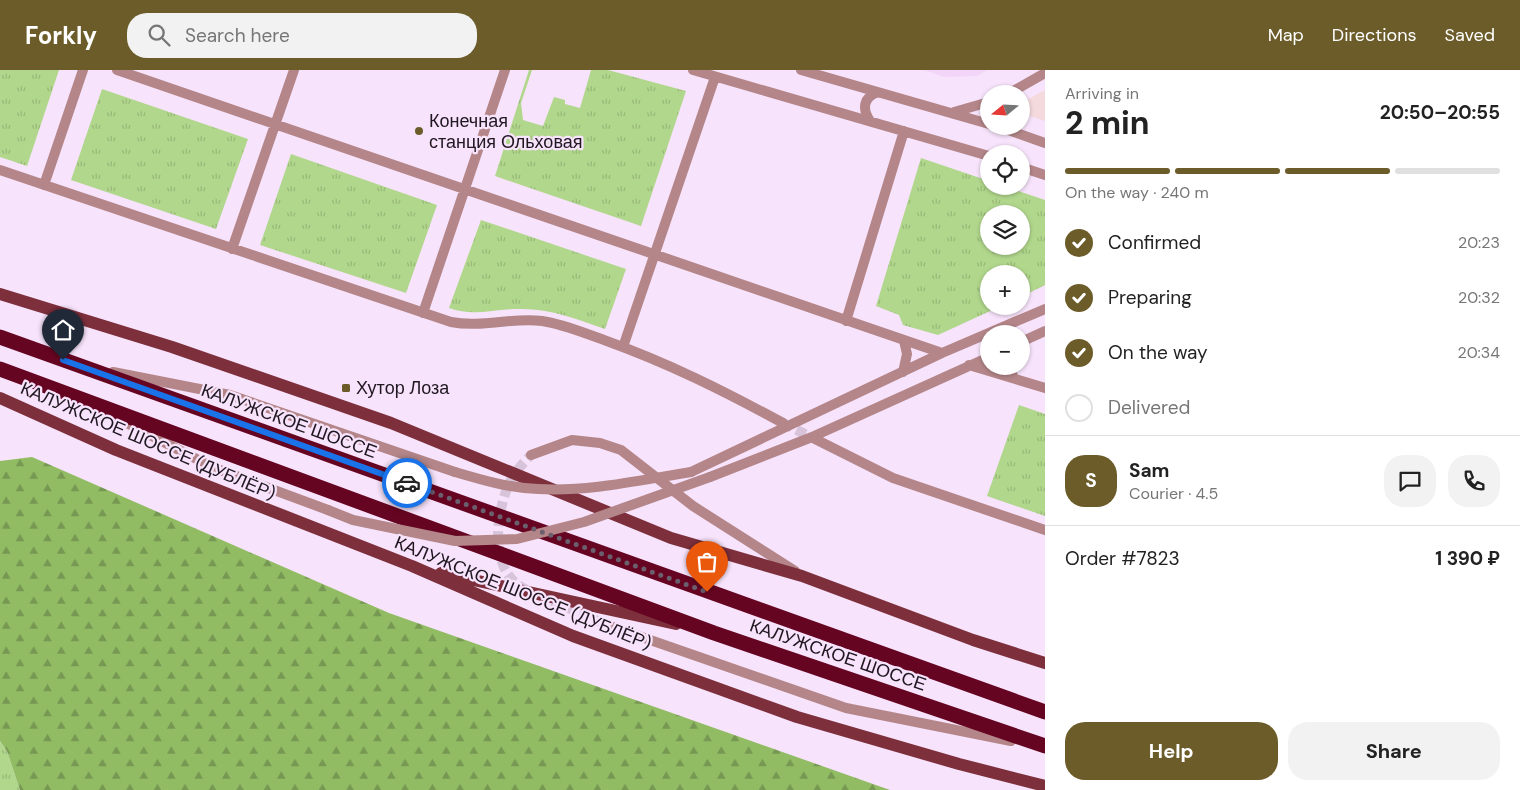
<!DOCTYPE html>
<meta charset="utf-8">
<style>
body{margin:0;font-family:"DM Sans",sans-serif;background:#f2f2f2;color:#222;height:100vh;display:flex;flex-direction:column;font-size:19px;white-space:nowrap}
*{box-sizing:border-box;margin:0}
p{font-size:16px;color:#767676}
.icon{flex:none;width:28px;height:28px;fill:none;stroke:currentColor;stroke-width:2;stroke-linecap:round;stroke-linejoin:round}
.map{position:relative;flex:1;overflow:hidden}
.sheet{display:flex;flex-direction:column;background:#fff;width:475px}
.sheet>*{flex:none}
.needle{width:32px;rotate:252deg}
.fabs{position:absolute;left:980px;top:15px;display:grid;gap:10px}
.fabs a{display:grid;place-items:center;width:50px;height:50px;border-radius:50%;background:#fff;box-shadow:0 1px 4px #0004;font-size:25px}
.pin{position:absolute;display:grid;place-items:center;width:42px;height:42px;color:#fff;margin:-51px -21px;border-radius:50% 50% 50% 0;rotate:-45deg;box-shadow:0 0 5px #0007}
.pin .icon{rotate:45deg}
.courier{position:absolute;display:grid;place-items:center;width:50px;height:50px;margin:-25px;border:4px solid #1a73e8;border-radius:50%;background:#fff;color:#222;box-shadow:0 1px 6px #0007}
.headline em{font-style:normal;font-weight:700}
.headline div{display:flex;flex-direction:column-reverse}
.headline{display:flex;align-items:center;justify-content:space-between;height:85px;padding:0 20px}
h1{font-size:32px;font-weight:700;line-height:38px}
.bar{display:grid;grid-template-columns:repeat(4,1fr);gap:8px 5px;align-content:center;height:60px;padding:0 20px}
.bar i{height:6px;border-radius:4px;background:#e0e0e0}
.bar .on{background:#6c5c2a}
.bar p{grid-column:span 4}
.line{display:flex;align-items:center;gap:12px;padding:0 20px;border-top:1px solid #e0e0e0}
.line div{flex:1}
.round{display:grid;place-items:center;flex:none;width:52px;height:52px;border-radius:20px;background:#f2f2f2}
ol{padding:0 20px;list-style:none}
li{display:flex;align-items:center;gap:15px;height:55px}
li p{margin-inline-start:auto}
li .icon{padding:5px;border-radius:50%;background:#6c5c2a;color:#fff;stroke-width:4}
li:last-child{color:#767676}
li i{width:28px;height:28px;border:2px solid #e0e0e0;border-radius:50%}
.cta{display:flex;gap:10px;margin-top:auto;padding:10px 20px}
.cta a{flex:1;height:58px;border-radius:20px;background:#6c5c2a;color:#fff;font-size:20px;font-weight:700;line-height:58px;text-align:center}
.cta a+a{background:#f2f2f2;color:#222}
header{display:flex;align-items:center;gap:30px;box-sizing:border-box;height:70px;padding:0 25px;background:#6c5c2a;color:#fff}
header strong{font-size:24px}
nav{display:flex;gap:28px;margin-inline-start:auto;font-size:18px}
.search{width:350px;height:45px;background:#f2f2f2;display:flex;align-items:center;gap:12px;box-sizing:border-box;padding:0 18px;border-radius:20px;color:#767676;font-size:19px}
main{display:flex;flex:1;min-height:0}
.map>svg:first-child{display:block}
.built{fill:#f4d5fa}
.medical{fill:#f4d9dd}
.grass{fill:url(#grass-tufts);fill-rule:evenodd}
.forest{fill:url(#forest-firs)}
.lines{fill:none;stroke-linecap:round;stroke-linejoin:round}
.minor-tunnel{stroke:#d7c4da;stroke-width:10;stroke-dasharray:10 5;stroke-linecap:butt}
.minor{stroke:#b48689;stroke-width:10}
.major{stroke:#7d2f3c;stroke-width:12}
.highway{stroke:#660522;stroke-width:15}
.minor-bridge{stroke:#b48689;stroke-width:10}
.done{stroke:#6b5e6d;stroke-width:5;stroke-dasharray:0 9}
.route{stroke:#1a73e8;stroke-width:6}
.poi-dot{fill:#6c5c2a;stroke:#f7e3fb;stroke-width:2}
.labels{text-anchor:middle;dominant-baseline:central;stroke-width:4.5;stroke-linejoin:round;paint-order:stroke}
.poi-label{font-size:18px;fill:#201721;stroke:#f7e3fb;text-anchor:start}
.street-label{font-size:18px;fill:#201721;stroke:#f7e3fb}
</style>
<header>
<strong>Forkly</strong>
<div class="search"><svg class="icon" aria-label="search" viewBox="0 0 24 24"><circle cx="10" cy="10" r="6"/><path d="M15 15l6 6"/></svg>Search here</div>
<nav><a>Map</a><a>Directions</a><a>Saved</a></nav>
</header>
<main>
<div class="map">
<svg width="1045" height="720" viewBox="0 0 1045 720">
<defs>
<pattern id="grass-tufts" width="24" height="20" patternUnits="userSpaceOnUse" patternTransform="scale(1.25)"><rect width="24" height="20" fill="#b1d78c"/><path d="M3 7l-1-3M5 7V3M7 7l1-3M15 17l-1-3M17 17v-4M19 17l1-3" fill="none" stroke="#98b878"/></pattern>
<pattern id="forest-firs" width="22" height="20" patternUnits="userSpaceOnUse" patternTransform="scale(1.25)"><rect width="22" height="20" fill="#91bc64"/><path d="M5 1l3.5 6h-7zM16 11l3.5 6h-7z" fill="#769852"/></pattern>
</defs>
<rect width="100%" height="100%" fill="#f7e3fb"/>
<path class="built" d="M924 0H987L977 6 944 7Z"/>
<path class="medical" d="M1045 20V51L1027 45 1021 33Z"/>
<path class="grass" d="M0 0H59L27 96 0 87Z
M529 0H532L521 33 523 50 543 56 554 27 565 30V34L580 38 591 0H608L686 21 641 156 495 106Z
M102 19 248 69 216 159 71 110Z
M291 84 437 135 406 223 260 175Z
M921 88 989 111V116H1003L1045 130V215L1021 227V204H989V236H1001L938 265 903 255 899 245 876 236ZM989 144H1021V176H989Z
M481 150 626 199 605 259C577 249 549 238 518 239 494 239 473 247 449 238Z
M1019 335 1045 344V446L987 426Z
M0 671 7 681 20 720H0Z"/>
<path class="forest" d="M32 387 389 543 890 720H20L7 681 0 671V391Z"/>
<g class="lines">
<path class="minor-tunnel" d="M783 353 815 369
M527 520C489 504 495 448 508 416 513 404 522 394 531 385
M552 531 607 555"/>
<path class="minor" d="M117 0 942 283
M693 0 989 86
M801 0 989 54
M1008 24 1045 3
M954 42 989 32
M870 51C862 39 863 27 878 22
M997 56 1045 73
M1021 97 1045 105
M0 100 451 252C482 258 512 247 542 251 563 254 584 263 604 270 668 293 722 320 783 353
M44 115 83 0
M232 179 294 0
M423 243 505 0
M846 251 904 61
M1021 272 1045 261
M623 277 715 7
M969 295 1045 318
M1008 296 1014 308
M113 302 230 325 455 402
M903 302 907 284 904 271
M119 349 212 397 328 440
M815 369 893 408 1045 460
M531 385 572 370 600 373 621 380 693 436 795 501
M691 402 942 283 1045 239
M710 407 812 367 989 287
M607 555 846 638 1011 671"/>
<path class="major" d="M0 224 172 277 391 353 671 468 802 506 973 570 1045 593
M0 328 116 380 412 496 573 566 797 647 959 694 1045 716
M441 503 676 554"/>
<path class="highway" d="M0 267 1045 642
M0 299 714 563 1045 676"/>
<path class="minor-bridge" d="M455 402C482 410 509 418 538 419 589 422 640 410 691 402
M328 440 353 450 455 471 517 469 584 452 710 407"/>
</g>
<g class="lines">
<path class="done" d="M407 413 707 522"/>
<path class="route" d="M63 290 407 413"/>
</g>
<g class="poi-dot">
<circle cx="419" cy="61" r="5"/>
<rect x="341" y="313" width="10" height="10" rx="2.5"/>
</g>
<g class="labels">
<g class="poi-label">
<text x="429" y="51">Конечная<tspan x="429" dy="21">станция Ольховая</tspan></text>
<text x="356" y="318">Хутор Лоза</text>
</g>
<g class="street-label">
<text transform="translate(289 351) rotate(20)">КАЛУЖСКОЕ ШОССЕ</text>
<text transform="translate(148 371) rotate(23)">КАЛУЖСКОЕ ШОССЕ (ДУБЛЁР)</text>
<text transform="translate(523 523) rotate(22)">КАЛУЖСКОЕ ШОССЕ (ДУБЛЁР)</text>
<text transform="translate(838 585) rotate(19)">КАЛУЖСКОЕ ШОССЕ</text>
</g>
</g>
</svg>
<div class="fabs">
<a><svg class="needle" viewBox="-14 -14 28 28"><path d="M0-13l5 13h-10z" fill="#e53935"/><path d="M0 13l5-13h-10z" fill="#767676"/></svg></a>
<a><svg class="icon" aria-label="locate" viewBox="0 0 24 24"><circle cx="12" cy="12" r="6"/><path d="M12 2v4M12 18v4M2 12h4M18 12h4"/></svg></a>
<a><svg class="icon" aria-label="layers" viewBox="0 0 24 24"><path d="M12 4l9 5-9 5-9-5zM3 14l9 5 9-5"/></svg></a>
<a>+</a>
<a>−</a>
</div>
<div class="pin" style="left:707px;top:522px;background:#ea580c"><svg class="icon" aria-label="bag" viewBox="0 0 24 24"><path d="M5 8h14l-1 12H6zM9 8a3 3 0 0 1 6 0"/></svg></div>
<div class="pin" style="left:63px;top:290px;background:#1f2937"><svg class="icon" aria-label="home" viewBox="0 0 24 24"><path d="M3 11l9-7 9 7M6 9v11h12V9"/></svg></div>
<div class="courier" style="left:407px;top:413px"><svg class="icon" aria-label="car" viewBox="0 0 24 24"><path d="M5 17H2v-5l4-1 3-4h7l3 4 3 1v5h-3M9 17h6M6 11h13"/><circle cx="7" cy="17" r="2"/><circle cx="17" cy="17" r="2"/></svg></div>
</div>
<section class="sheet">
<div class="headline"><div><h1>2 min</h1><p>Arriving in</p></div><em>20:50–20:55</em></div>
<div class="bar"><i class="on"></i><i class="on"></i><i class="on"></i><i></i><p>On the way · 240 m</p></div>
<ol>
<li><svg class="icon" aria-label="check" viewBox="0 0 24 24"><path d="M5 12l5 5 9-10"/></svg>Confirmed<p>20:23</p></li>
<li><svg class="icon" aria-label="check" viewBox="0 0 24 24"><path d="M5 12l5 5 9-10"/></svg>Preparing<p>20:32</p></li>
<li><svg class="icon" aria-label="check" viewBox="0 0 24 24"><path d="M5 12l5 5 9-10"/></svg>On the way<p>20:34</p></li>
<li><i></i>Delivered</li>
</ol>
<div class="line" style="height:90px"><b class="round" style="background:#6c5c2a;color:#fff">S</b><div><b>Sam</b><p>Courier · 4.5</p></div><a class="round"><svg class="icon" aria-label="chat" viewBox="0 0 24 24"><path d="M4 5h16v11H9l-5 4z"/></svg></a><a class="round"><svg class="icon" aria-label="phone" viewBox="0 0 24 24"><path d="M5 4h4l2 5-3 2q2 4 5 5l2-3 5 2v4C11 20 4 13 5 4z"/></svg></a></div>
<div class="line" style="height:65px"><div>Order #7823</div><b>1 390 ₽</b></div>
<div class="cta"><a>Help</a><a>Share</a></div>
</section>
</main>
